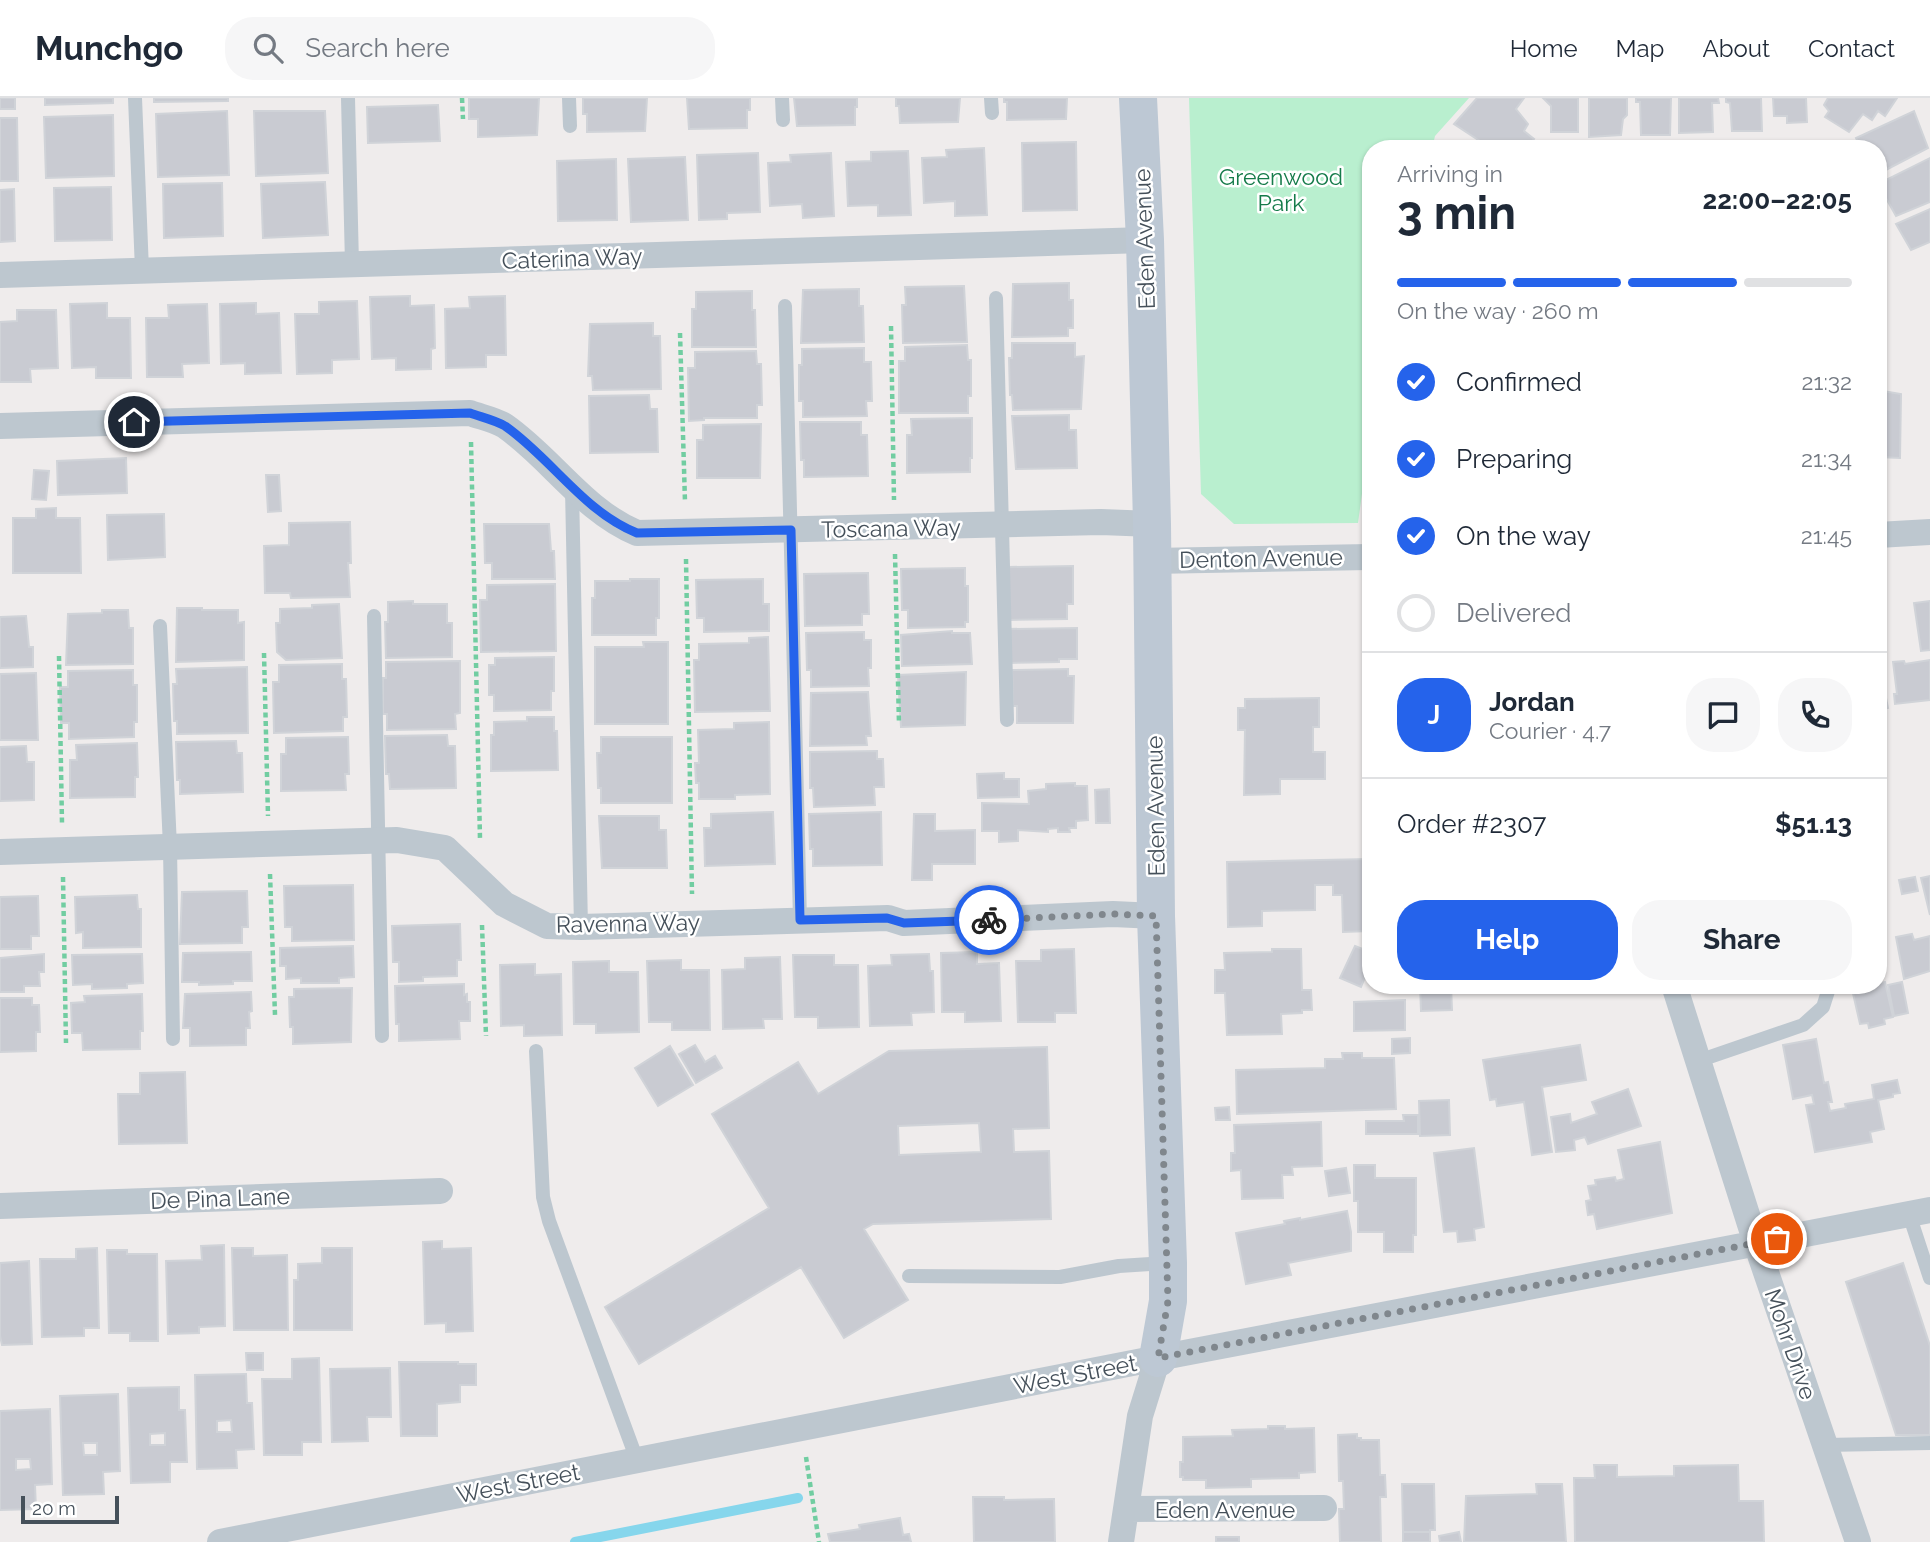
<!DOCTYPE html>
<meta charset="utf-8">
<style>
body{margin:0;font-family:Raleway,sans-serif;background:#f6f6f7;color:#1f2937;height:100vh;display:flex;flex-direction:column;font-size:26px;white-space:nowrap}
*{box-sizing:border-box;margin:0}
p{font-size:23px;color:#747a83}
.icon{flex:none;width:38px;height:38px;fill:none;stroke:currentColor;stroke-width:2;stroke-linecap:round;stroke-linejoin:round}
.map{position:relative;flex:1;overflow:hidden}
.side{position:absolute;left:1362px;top:42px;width:525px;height:854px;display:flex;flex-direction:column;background:#fff;border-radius:28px;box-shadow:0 2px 5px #0004}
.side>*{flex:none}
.scale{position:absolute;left:21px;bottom:18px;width:98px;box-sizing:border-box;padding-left:7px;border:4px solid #45505a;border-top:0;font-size:19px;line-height:24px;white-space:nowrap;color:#45505a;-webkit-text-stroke:5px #fff;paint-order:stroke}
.pin{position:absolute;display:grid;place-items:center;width:60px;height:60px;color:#fff;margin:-30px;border:4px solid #fff;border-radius:50%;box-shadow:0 2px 7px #0007}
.courier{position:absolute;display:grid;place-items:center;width:70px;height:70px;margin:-35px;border:5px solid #2563eb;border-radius:50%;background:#fff;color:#222;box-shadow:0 2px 9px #0007}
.headline em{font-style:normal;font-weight:700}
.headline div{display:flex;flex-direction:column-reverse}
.headline{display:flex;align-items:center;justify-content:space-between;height:119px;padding:0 35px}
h1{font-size:46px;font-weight:700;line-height:52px}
.bar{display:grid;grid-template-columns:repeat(4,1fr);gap:10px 7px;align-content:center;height:84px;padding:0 35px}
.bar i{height:9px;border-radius:5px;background:#e0e1e3}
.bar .current{background:#2563eb}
.bar p{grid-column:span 4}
.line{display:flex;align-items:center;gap:18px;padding:0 35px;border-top:2px solid #e0e1e3}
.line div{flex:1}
.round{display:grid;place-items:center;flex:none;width:74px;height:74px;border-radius:28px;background:#f6f6f7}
ol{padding:0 35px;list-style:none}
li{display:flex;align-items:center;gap:21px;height:77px}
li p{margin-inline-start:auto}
li .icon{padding:7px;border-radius:50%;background:#2563eb;color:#fff;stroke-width:4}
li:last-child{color:#747a83}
li i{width:38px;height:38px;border:4px solid #e0e1e3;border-radius:50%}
.cta{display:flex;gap:14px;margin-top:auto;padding:14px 35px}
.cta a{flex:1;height:80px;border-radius:28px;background:#2563eb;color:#fff;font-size:28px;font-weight:700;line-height:80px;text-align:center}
.cta a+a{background:#f6f6f7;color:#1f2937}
header{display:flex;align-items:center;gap:42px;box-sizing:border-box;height:98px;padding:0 35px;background:#fff;border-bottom:2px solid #e0e1e3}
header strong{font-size:33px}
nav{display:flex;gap:38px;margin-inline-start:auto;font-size:24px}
.search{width:490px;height:63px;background:#f6f6f7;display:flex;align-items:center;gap:18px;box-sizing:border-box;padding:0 24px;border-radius:28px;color:#747a83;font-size:26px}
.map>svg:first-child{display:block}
.green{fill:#b9efcf}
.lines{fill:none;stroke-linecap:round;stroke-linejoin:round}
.stream{stroke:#86d6ec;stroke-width:10}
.building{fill:#c9cbd2;stroke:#d0d3d8;stroke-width:2;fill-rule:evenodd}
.path{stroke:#71cda1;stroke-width:4.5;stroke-dasharray:5 3.5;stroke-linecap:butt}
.lane{stroke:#bdc7cf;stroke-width:14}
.street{stroke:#bdc7cf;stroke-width:26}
.secondary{stroke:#bdc8d4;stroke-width:38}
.done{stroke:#80878d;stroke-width:7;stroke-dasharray:0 12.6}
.route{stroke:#2563eb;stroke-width:9}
.labels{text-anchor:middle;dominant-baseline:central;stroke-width:5;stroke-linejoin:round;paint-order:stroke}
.park-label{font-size:23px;fill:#157b4a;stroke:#fff}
.street-label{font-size:23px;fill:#45505a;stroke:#fff}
</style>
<header>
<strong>Munchgo</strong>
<div class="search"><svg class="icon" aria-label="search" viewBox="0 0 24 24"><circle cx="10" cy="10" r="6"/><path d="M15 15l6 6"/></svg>Search here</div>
<nav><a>Home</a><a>Map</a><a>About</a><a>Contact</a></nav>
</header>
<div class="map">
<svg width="1930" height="1444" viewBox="0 0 1930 1444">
<rect width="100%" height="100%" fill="#efecec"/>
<path class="green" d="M1189 0H1469L1435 38 1432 51H1370V337L1358 425 1234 426 1201 396Z"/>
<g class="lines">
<path class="stream" d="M575 1444 798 1400"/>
</g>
<path class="building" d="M0 0H15V11H0Z
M45 0H113V5L45 7Z
M154 0H228V3L154 4Z
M469 0H539L537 37 478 39V21H469Z
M583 0H647L645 33 587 34V16H583Z
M687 0H750V12H747V30L689 31Z
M794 0H857V9H855V27L797 28Z
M896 0H960L958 24 900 25 899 8H896Z
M1004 0H1067L1066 21 1007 22V4H1004Z
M1477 0H1524L1516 11 1528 26 1524 33 1534 41 1526 51H1492L1454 26Z
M1543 0H1578V34H1551V8Z
M1589 0H1627V17L1623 21 1621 37 1589 39Z
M1636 0H1671L1670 37H1641L1640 4H1636Z
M1679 0H1718L1719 5H1712L1713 34 1679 35Z
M1726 0H1761L1762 33H1732L1730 5 1726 4Z
M1773 0H1806L1807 24 1787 25V18H1774Z
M1828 0H1897L1885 18 1878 13 1872 22 1863 16 1849 34 1825 19 1829 13 1824 7Z
M438 7 440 43 368 45 367 9Z
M227 13 229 77 158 79 156 16Z
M254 13H325L328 75 256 78Z
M1914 13 1928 50 1878 76V51H1861L1856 40Z
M113 17 114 78 46 80 44 19Z
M0 20H17L18 83H0Z
M1076 44 1077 112 1023 113 1022 45Z
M984 50 987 117 955 118V103L924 105 922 60 947 59 946 52Z
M908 53 911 117 878 118V107L848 108 846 64 871 63V54Z
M758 55 760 114 727 115V121L699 122 697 57Z
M831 55 834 118 803 120 802 106 770 108 768 65 791 64 790 57Z
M685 59 688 122 631 124 628 61Z
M1930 60V104L1896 118 1878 86Z
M616 61 617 122 558 123 557 63Z
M325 84 328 137 263 140 261 86Z
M222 85 223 138 164 140 163 86Z
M111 89 112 142 55 143 54 90Z
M14 91 15 143 0 144V92Z
M1930 111V144L1911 152 1896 126Z
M1069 185V202H1073V230H1068V238L1012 239 1013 186Z
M964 188 967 244 903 245 902 207H906L905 189Z
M859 191V208H863L864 244 801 245 803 192Z
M752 193V212H755L756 249H692V211H696V194Z
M410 198V208L434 207 435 250 431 251V271L396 272V260L372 261 370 199Z
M505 198 506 257H486V269L446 270 445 211 470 210 469 199Z
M357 203 359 261 332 262V275L297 276 295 216H319V204Z
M107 205V220H130L131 280H96V269L72 270 70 206Z
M256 205V216L279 215 281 275 245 276V265L221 266 220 206Z
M207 206 209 265 182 266 183 279H147L146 220H169L168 207Z
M17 212H56L58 270 30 271 31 284H0V224L17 223Z
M653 225V238H660L661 291 593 292 592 278H588L590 226Z
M1012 245H1075V259L1084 258 1081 311 1013 312 1012 297H1010L1009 260H1012Z
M967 247 968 262H971V298H968V315H899V263H905V249Z
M864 250V264H871L872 303H866L867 318 803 319V303H799V267H802V251Z
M756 253 757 266H761L762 307H757V320H704V322L689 323 688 270H695V254Z
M1883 293 1901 296 1900 360 1878 359V294Z
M649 297 650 311H657L658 354 590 355 589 298Z
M1069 317V332H1076L1077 370 1016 371 1012 318Z
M972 320V360H970V374L907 375V337H912L911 321Z
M800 324H861V337H867L868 378 804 379V362H801Z
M761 326 760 380H697V342H703V327Z
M126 360 127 395 58 397 57 363Z
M34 372 49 373 46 402 32 401Z
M266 377H279L281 413 268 414Z
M56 410V420H80L81 475H13V420H36V411Z
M164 416 165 459 108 462 107 417Z
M350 424 351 465H348L350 499 291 500 290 495H265L264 448 289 447V425Z
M484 426H549L551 453H554L555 481H492V465H485Z
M1073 468V506H1067V521L1007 522 1009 469Z
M965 470V488H968V524H965V529L908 530V512H902L901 471Z
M868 475 869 516H862V527L805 528 804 476Z
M630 481H659V520H656V537H592V500H595V483H630Z
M763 481V506H769V533L704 534V520H697L696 482Z
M555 486 556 553 481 554 480 502H487V487Z
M413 503V506H447V525H452V559L386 560 385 524H388V504Z
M1930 503V552L1921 553 1914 505Z
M339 506 342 560 286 562 277 554 276 525H280V511L312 510V507Z
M177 510H202V512H238V525L244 524V562L176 564Z
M102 512H128L129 530H133V566L66 567 68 516 102 515Z
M26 518 29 549H33V569L0 570V519Z
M1077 530V561H1059V564L1009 565 1008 531Z
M952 533V535H970L972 566 902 568 901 537Z
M864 534V542H871V570H868L869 588 811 589V572H807L806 535Z
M768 539 770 613 695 614 694 562H699V546L749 545V540Z
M643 544H668V626H595V549H644Z
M554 559V593H551V612L494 613V597H489V567H495V560Z
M1930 562V602L1895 606 1894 596H1897L1893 564 1904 563 1905 566Z
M460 563V615L455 616 456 631 387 632V616H383V580H386V564Z
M342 566V581H346L347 619H343V633L274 635 273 584H279V567Z
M247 569 248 635 177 636V623H174L173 586H177L176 571Z
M1068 571V578H1074L1073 625H1017V608H1013L1012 572Z
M133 572V587H137V624H134V639L69 641V625H61L60 589H68V573Z
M966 574 965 627 901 629 898 577Z
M36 575 38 642H0V576Z
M868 594 871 638H866L867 647 810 648 811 595Z
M1885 595 1888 610 1878 612V597Z
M1319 600V629H1313V654H1325V681H1280V696L1244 697 1245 632H1238V610H1245V601Z
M527 619H554V633H557L558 672 491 673V637H494V624L527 623Z
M769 624 770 696 735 697V701H699V685H696L695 665H699L698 632 734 631V625Z
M447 637 448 648H455L456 690 390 691 389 676H386L385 638Z
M348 639 349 676H345L346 692 281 693V656H286V640Z
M601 639H672V705H601V690H598L597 655H601Z
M236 643 237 655H242L243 694 180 696V682H177L176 644Z
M137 645 138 679H135V699L70 700V662H77L76 647Z
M26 648 27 664H34V702L0 703V649Z
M877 653V661H883L884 689H874L875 707 814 709 813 690H810V654Z
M1004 675V681H1019V699L978 700 977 676Z
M1075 685V688H1087L1088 722 1076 723V730H1069L1070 734H1058V730L1048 731V734L1018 732V743L999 744V733H982V705L1029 706 1028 693 1046 691V686Z
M1109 691 1110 725H1096L1095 692Z
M773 714 775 766 705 768 704 730H711V716Z
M881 714 882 767 813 768V751H810L809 716Z
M914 716H935V733L975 732V766H932V782H912Z
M599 718H659V732H666L667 770H602Z
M1370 761V833L1343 834 1342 797H1333V787H1315V812L1262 813V828L1228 829 1227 764Z
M1930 778V817L1921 780Z
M1915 779 1918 793 1902 796 1899 782Z
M353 787 354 842 292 843V829H285L284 788Z
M247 793 248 829H242V845L180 846 182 794Z
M137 797 138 811H141V849L83 850V834L76 835 75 799Z
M38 798 39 838H31V851H0V799Z
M460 826 461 862H457V878L423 879V883L399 884V864H393L392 828Z
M1912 836 1914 842 1930 838V873L1904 881 1896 839Z
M353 848 354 879 339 880V885H301V880L286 881V868H280V850Z
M1355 848 1370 854V867L1361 889 1340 880Z
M1074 851 1076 915H1055V924H1018L1016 863H1041V852Z
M1272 851H1301L1302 892H1311L1312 912H1302V915L1281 916 1282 936 1227 937 1225 895H1215V872H1225L1224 855 1272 854Z
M251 854 252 883H233V886L199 887V884H182L183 855Z
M977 854V866L999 865 1001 923 965 924V914H942L941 855Z
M44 856V874H39L40 888H24V894H0V860Z
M142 856 143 885 127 886V890L92 891V886L73 887 72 857Z
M929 856 930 873H933L934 914 911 915 912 927 870 928 868 868 892 867 891 857Z
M793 857H834V867H858L859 929 818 930V919H795Z
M780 859 782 921H763L764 930 723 931 722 872 745 871V860Z
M681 862V872H709L710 932H672V924H649L647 863Z
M609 863V874H638L639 934 596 935V926H574L573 864Z
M535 866V877L561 876 562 937 524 938V927L501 928 500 867Z
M1885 884 1893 919 1884 921 1885 926 1869 930 1868 925 1860 926 1852 891 1878 887V885Z
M1902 884 1908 915 1894 918 1888 887Z
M464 886V897L467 896V904H470V923H459L460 941 399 943V926H396L395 888Z
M1420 887H1451L1452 912 1421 913Z
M352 890 351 944 293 946V929H290L289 899H294V891Z
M251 894 252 913 249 914 250 930H246V947L190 948V930H183L185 896Z
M142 896 143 933H140V951L83 952 82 935H72L71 905 85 904 84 898Z
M0 900H32V907H39L40 934H36V953L0 954Z
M1405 902V932L1354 933V904Z
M1410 940V955L1392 956V941Z
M1816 941 1824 985 1828 984 1832 1004H1828L1830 1013 1846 1010 1845 1006 1874 1001 1872 987 1897 982 1900 995 1893 996V999L1878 1002 1884 1031 1870 1034 1872 1044 1815 1054 1806 1007 1814 1006 1812 997 1793 1001 1783 947Z
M695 947 705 964 715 958 722 970 696 985 679 956Z
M1580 947 1586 982 1542 989 1552 1054 1532 1057 1524 1004 1497 1008 1496 1001 1490 1002 1483 962Z
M670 948 693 987 658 1008 635 970Z
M1047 949 1049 1030 1013 1031 1014 1054 1049 1053 1051 1121 873 1126 864 1131 908 1202 844 1240 801 1169 639 1266 605 1209 769 1110 712 1016 798 964 818 996 889 953ZM979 1025 981 1054 899 1057 898 1028Z
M1342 955H1362V960H1394L1396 1011 1237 1016 1236 972 1325 970V961H1343Z
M185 974 187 1045 119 1046 118 996H140V975Z
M1628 991 1641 1028 1588 1046 1585 1039 1574 1042 1575 1052 1556 1054 1551 1019 1570 1016 1571 1025 1597 1016 1592 1004Z
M1449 1002 1450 1037 1420 1038 1419 1003Z
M1229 1009 1230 1022H1216L1215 1010Z
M1403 1017H1418V1036H1366V1023H1404Z
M1321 1024 1322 1068 1292 1069 1293 1077H1282L1283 1100 1242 1101 1241 1072 1231 1073V1055H1235L1234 1027Z
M1660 1044 1672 1115 1597 1131 1594 1116 1588 1117 1586 1103 1591 1102 1588 1088 1596 1087 1595 1082 1615 1079 1616 1083 1624 1081 1618 1052Z
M1474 1050 1484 1129 1474 1131 1475 1142 1458 1144 1457 1133 1444 1134 1434 1055Z
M1354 1067H1375V1080H1416V1137H1413V1154H1384V1134H1358V1103H1354Z
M1346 1070 1350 1095 1329 1098 1325 1073Z
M1347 1113 1351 1134V1153L1288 1165 1291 1177 1246 1186 1236 1135 1285 1126 1284 1123 1300 1120V1122Z
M442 1143V1151L471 1150 473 1233 446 1234V1225L425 1226 423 1144Z
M224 1147 225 1228 199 1229V1235L168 1236 166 1163 202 1162 201 1148Z
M97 1150 99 1230H84V1238L42 1239 40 1161H76V1151Z
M232 1150H253V1158L287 1157 288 1232H234Z
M322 1150H352V1232H294V1182H298V1166L322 1165Z
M107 1152H127V1156H157L158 1243H130V1235H109Z
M29 1163 32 1246 2 1247 0 1238V1165Z
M1903 1165 1930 1248V1337H1896L1846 1184Z
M246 1255H263V1272H247Z
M319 1260 321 1344H302V1357H264L262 1281H292V1261Z
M399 1264H458V1266H476V1287H460V1304L437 1306V1338H401Z
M390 1270 391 1319H367L368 1343 332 1344 330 1271Z
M246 1276 247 1305H252L254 1351 236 1352 237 1370 197 1371 195 1277ZM231 1322 232 1334H217V1323Z
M179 1289V1312H185L187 1364H170V1384L131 1385 128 1290ZM165 1335V1347H150V1336Z
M118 1296 120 1373 103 1374 104 1396 63 1397 60 1298ZM83 1345H97V1357H84Z
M50 1311 52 1386 35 1387 36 1411 0 1412V1313ZM16 1361H30L31 1371 16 1372Z
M1268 1328H1285V1331L1314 1330 1315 1374 1299 1375V1380L1251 1381V1389L1206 1390V1382H1183V1379H1180V1364H1183V1339L1233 1338 1232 1332 1268 1331Z
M1357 1336V1340H1361V1342H1379L1380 1377H1385L1386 1399H1380L1381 1444H1340L1339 1411H1344L1343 1383H1339L1338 1337Z
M1594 1367H1617V1379L1674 1378V1368L1738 1367 1739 1403H1763L1764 1444H1575L1574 1380H1595Z
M1402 1386H1434L1435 1432H1430V1434H1403Z
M1536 1386H1562L1566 1444H1464L1466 1398 1537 1396Z
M973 1399H1004V1402L1054 1401 1055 1444H974Z
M900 1420 903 1437 909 1436 911 1444H830L828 1436 860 1431 859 1427Z
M1403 1434H1430V1444H1403Z
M1459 1434 1461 1444H1440L1439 1438Z
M1216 1439H1239V1444H1216Z"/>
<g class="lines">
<path class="path" d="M462 0 463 21
M891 228 894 402
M680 235 685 404
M471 344 480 741
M895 456 899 626
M686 461 692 796
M264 555 268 718
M59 558 62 725
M270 776 275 917
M63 779 66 945
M482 827 486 938
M806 1359 819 1444"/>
<path class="lane" d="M135 0 142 172
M348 0 352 166
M569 0 570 28
M782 0 783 22
M991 0 992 15
M996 200 1007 622
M785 208 800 822
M572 391 581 829
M374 518 382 938
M160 528 170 749 173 941
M536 953 543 1099 549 1123 637 1362
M1698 963 1803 927 1823 909 1830 887
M1909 1116 1930 1180
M909 1178 1060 1179 1119 1168 1166 1165
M1825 1347 1930 1345"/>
<path class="street" d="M0 177 1145 142
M0 328 470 315C481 319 496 322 505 328 551 360 584 413 637 435L1101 424 1152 426
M1878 437 1930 434
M1152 463 1370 459
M0 754 397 742 445 750 504 806 547 828 581 829 888 820 904 825 1113 816 1156 818
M1674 887 1756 1145 1858 1444
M0 1108 440 1093
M1126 1411 1324 1410
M220 1444 1158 1260 1930 1112
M1121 1444 1140 1318 1158 1260"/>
<path class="secondary" d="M1138 0 1145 142 1152 426 1156 818 1168 1165V1203L1158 1260"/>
</g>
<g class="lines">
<path class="done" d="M989 822 1113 816 1156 818 1168 1203 1158 1260 1777 1141"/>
<path class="route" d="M134 324 470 315C481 319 495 322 505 328 551 360 584 414 637 435L791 432 800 822 887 820 904 825 989 822"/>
</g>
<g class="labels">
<g class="park-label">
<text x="1281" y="78">Greenwood<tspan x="1281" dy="26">Park</tspan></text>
</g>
<g class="street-label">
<text transform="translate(1144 141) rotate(-92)">Eden Avenue</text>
<text transform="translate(572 160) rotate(-2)">Caterina Way</text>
<text transform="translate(891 430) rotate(-1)">Toscana Way</text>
<text transform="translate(1261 460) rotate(-1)">Denton Avenue</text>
<text transform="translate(1155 708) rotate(-91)">Eden Avenue</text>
<text transform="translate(628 825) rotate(-1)">Ravenna Way</text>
<text transform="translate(220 1100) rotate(-2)">De Pina Lane</text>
<text transform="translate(1791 1246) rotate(71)">Mohr Drive</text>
<text transform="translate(1075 1276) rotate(-11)">West Street</text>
<text transform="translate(518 1385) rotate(-11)">West Street</text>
<text x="1225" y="1411">Eden Avenue</text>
</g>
</g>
</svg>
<div class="scale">20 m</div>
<div class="pin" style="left:1777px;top:1141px;background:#ea580c"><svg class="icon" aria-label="bag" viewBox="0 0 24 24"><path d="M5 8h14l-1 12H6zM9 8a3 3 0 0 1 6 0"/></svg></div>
<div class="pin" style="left:134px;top:324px;background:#1f2937"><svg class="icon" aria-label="home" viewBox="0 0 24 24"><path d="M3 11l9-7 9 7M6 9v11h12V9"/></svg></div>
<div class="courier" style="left:989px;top:822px"><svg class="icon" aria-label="bike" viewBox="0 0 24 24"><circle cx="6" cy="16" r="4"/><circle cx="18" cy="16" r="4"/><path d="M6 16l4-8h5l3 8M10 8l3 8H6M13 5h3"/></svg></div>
<section class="side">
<div class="headline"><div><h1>3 min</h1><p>Arriving in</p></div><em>22:00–22:05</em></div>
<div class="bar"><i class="current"></i><i class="current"></i><i class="current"></i><i></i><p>On the way · 260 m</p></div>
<ol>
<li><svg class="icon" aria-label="check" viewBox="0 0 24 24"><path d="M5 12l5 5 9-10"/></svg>Confirmed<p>21:32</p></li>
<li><svg class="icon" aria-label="check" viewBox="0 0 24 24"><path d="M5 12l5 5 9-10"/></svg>Preparing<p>21:34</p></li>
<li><svg class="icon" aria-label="check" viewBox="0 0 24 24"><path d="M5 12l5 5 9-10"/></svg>On the way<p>21:45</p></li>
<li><i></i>Delivered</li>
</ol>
<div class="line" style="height:126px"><b class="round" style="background:#2563eb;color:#fff">J</b><div><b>Jordan</b><p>Courier · 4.7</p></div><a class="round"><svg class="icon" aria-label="chat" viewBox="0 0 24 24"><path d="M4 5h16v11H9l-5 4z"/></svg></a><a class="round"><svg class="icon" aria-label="phone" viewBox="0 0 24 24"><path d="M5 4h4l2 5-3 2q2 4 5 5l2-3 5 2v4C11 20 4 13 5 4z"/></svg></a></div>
<div class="line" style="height:91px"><div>Order #2307</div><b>$51.13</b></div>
<div class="cta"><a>Help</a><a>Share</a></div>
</section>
</div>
